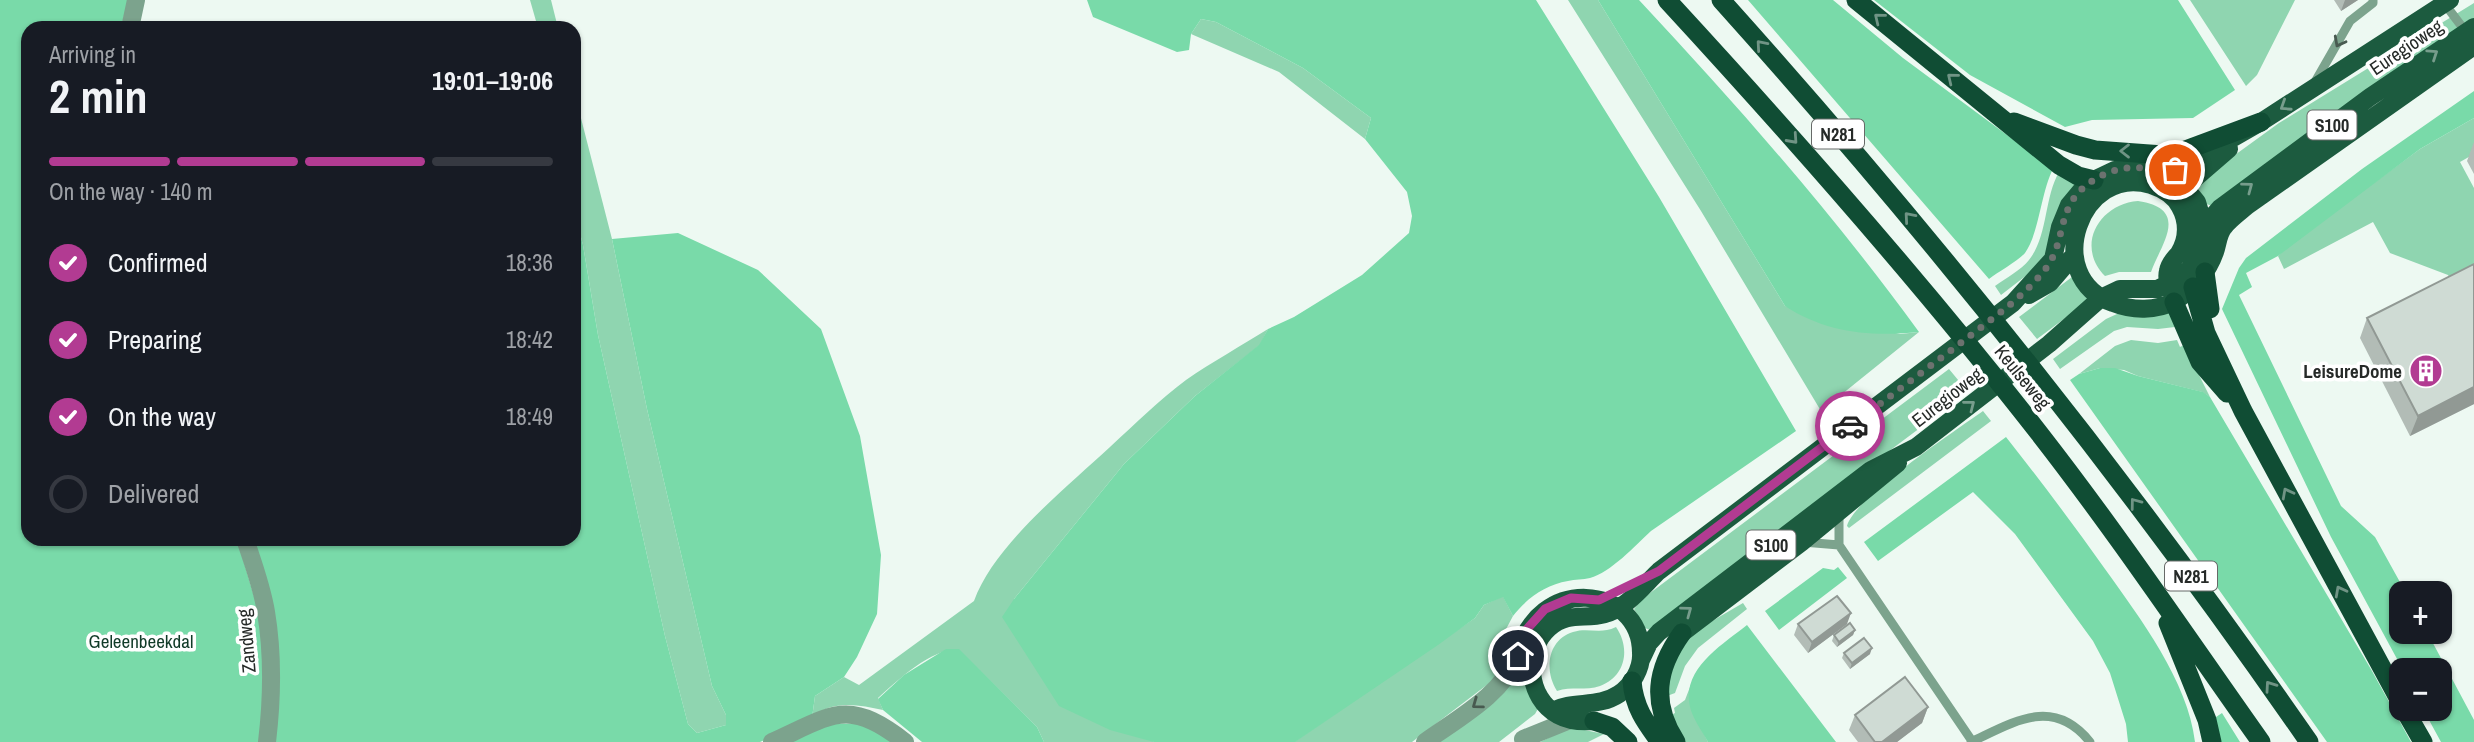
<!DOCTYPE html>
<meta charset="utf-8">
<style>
body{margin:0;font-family:"Archivo Narrow",sans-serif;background:#242831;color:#f1f3f6;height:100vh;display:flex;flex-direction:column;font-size:26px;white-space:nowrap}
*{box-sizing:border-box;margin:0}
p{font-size:23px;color:#9ea1a6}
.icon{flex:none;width:38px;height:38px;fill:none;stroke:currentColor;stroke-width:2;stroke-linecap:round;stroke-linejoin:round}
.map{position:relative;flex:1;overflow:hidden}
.panel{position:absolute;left:21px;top:21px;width:560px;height:525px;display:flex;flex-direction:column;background:#171b24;border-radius:21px;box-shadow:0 2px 5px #0004}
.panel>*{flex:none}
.tools{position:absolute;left:2389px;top:581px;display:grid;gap:14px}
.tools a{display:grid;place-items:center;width:63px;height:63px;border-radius:14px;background:#171b24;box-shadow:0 2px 5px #0004;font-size:35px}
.pin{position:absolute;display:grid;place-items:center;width:60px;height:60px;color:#fff;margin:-30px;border:4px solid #fff;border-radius:50%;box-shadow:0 2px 7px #0007}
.courier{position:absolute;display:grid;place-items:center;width:70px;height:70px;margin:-35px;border:5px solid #b23b92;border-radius:50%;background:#fff;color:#222;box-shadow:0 2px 9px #0007}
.head em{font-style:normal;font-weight:700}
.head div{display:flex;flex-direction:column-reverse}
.head{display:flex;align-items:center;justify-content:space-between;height:119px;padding:0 28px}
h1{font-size:46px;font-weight:700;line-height:52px}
.bar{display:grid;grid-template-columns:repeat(4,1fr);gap:10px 7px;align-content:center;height:84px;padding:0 28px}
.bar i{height:9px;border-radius:5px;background:#363941}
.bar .selected{background:#b23b92}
.bar p{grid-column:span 4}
ol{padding:0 28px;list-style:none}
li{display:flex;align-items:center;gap:21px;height:77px}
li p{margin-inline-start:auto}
li .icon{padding:7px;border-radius:50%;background:#b23b92;color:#fff;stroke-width:4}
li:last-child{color:#9ea1a6}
li i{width:38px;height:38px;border:4px solid #363941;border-radius:50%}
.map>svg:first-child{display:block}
.green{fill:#8fd5b0}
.forest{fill:#79daa9}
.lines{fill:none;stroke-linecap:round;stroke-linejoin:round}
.service{stroke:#7ca38d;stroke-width:9}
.minor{stroke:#7ca38d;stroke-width:18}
.tertiary{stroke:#7ca38d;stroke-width:18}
.primary{stroke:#1c5b3f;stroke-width:18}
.trunk{stroke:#104d34;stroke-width:19}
.wall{fill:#b2bcb6}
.shaded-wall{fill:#919994}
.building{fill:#cfdbd4;stroke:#919994;stroke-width:2}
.oneway{stroke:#709485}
.oneway2{stroke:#485a50}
.oneway3{stroke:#779d8c}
.done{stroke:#6c726f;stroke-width:7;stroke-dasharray:0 12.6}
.route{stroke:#b23b92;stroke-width:9}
.labels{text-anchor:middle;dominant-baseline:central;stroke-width:7;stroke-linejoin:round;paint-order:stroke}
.shield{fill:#fff;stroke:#676a68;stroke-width:2}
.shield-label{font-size:18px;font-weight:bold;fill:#262a28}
.street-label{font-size:19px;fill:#262a28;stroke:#fff}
.poi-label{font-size:19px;font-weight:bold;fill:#262a28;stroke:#fff;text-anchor:end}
.park-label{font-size:19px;fill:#113b28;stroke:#fff}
</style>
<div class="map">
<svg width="2474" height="742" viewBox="0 0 2474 742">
<rect width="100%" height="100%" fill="#edf9f2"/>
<path class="green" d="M530 0H551L558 28H538Z
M1568 0H1598L1785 306 1900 334 1919 332 1821 411 1701 211Z
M2190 0H2295L2257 75 2246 86Z
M2474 3V21L2213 206 2206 204 2197 186 2199 181 2279 123Z
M1201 19 1216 22 1303 68 1371 118 1365 139 1279 72 1191 34Z
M574 91 612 239 647 409 712 686 726 715V725L697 733 688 724 665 636 598 335 583 245 574 210Z
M2474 118V154L2460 162 2474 188V277L2455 287 2448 275 2390 253 2373 222 2284 269 2278 256 2292 243 2420 149Z
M2059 172 2075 183 2050 247 2040 265 2001 295 1995 286C2006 278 2021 270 2029 260 2048 236 2044 198 2059 172Z
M2138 201C2191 209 2161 244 2151 272H2119L2105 276C2075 246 2099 204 2138 201Z
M2072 277 2075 278 2089 296 2088 301 2037 339 2019 317Z
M2170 313 2175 327 2158 329 2127 327 2114 331 2060 369 2053 359 2106 319 2117 314Z
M1268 329 1260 345 1195 396 1124 464 1014 599 1154 742H1044L1037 727 958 649C931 649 898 680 878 698L883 710C859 705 832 699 812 718L815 696 844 677 859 685 974 601C994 545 1066 488 1110 447 1135 424 1159 400 1186 380 1212 362 1241 346 1268 329Z
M2131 340 2158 343 2177 340 2180 347 2184 345 2210 397 2202 392 2138 376 2124 370 2100 368 2079 374 2115 346Z
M1949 369 1968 392 1650 630 1645 628 1634 609 1642 599Z
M1983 411 1991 421 1849 528 1847 526C1854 498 1955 431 1983 411Z
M1503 596 1513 616 1505 631 1510 648 1509 653 1492 681 1412 742H1294L1475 618 1484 605Z
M1743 603 1747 609 1698 648 1685 666 1675 693 1667 696 1672 662 1695 631Z
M1616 627C1630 647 1627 676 1600 686 1586 691 1571 686 1557 691 1544 671 1547 640 1573 632 1589 627 1599 635 1616 627Z
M1518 675 1525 677 1539 707 1535 714 1499 742H1440L1508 687Z
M1690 687V705L1708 742H1684L1671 715 1675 713 1674 708 1685 700Z
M1575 728 1604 734 1588 742H1540L1565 730Z"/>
<path class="forest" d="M0 0H128L121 28H28V539H237L259 613 265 667 260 742H0Z
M1087 0H1536L1659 197 1796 431 1651 531C1636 545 1610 573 1590 578 1583 580 1575 579 1568 581 1545 585 1527 598 1513 616L1503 597 1484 605 1475 618 1438 645 1295 742H1154L1110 730 1059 706 1002 617 1014 599 1124 464 1195 396 1259 345 1268 329 1294 317 1362 275 1409 233 1412 216 1407 192 1365 139 1371 118 1303 68 1216 22 1201 19 1191 34 1189 50 1177 52 1093 17Z
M1598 0H1639C1738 106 1834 215 1919 332 1872 337 1826 333 1785 306Z
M1748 0H1833L1903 58 2053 169C2041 192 2039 234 2025 253 2018 261 1998 272 1989 279Z
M1874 0H2178L2235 90 2193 118 2092 120 2065 127 1970 75Z
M2474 91V118L2420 149 2278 256 2246 273 2252 287 2239 295 2341 506 2375 537 2406 593H2401V632H2427L2474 720V742H2441L2423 709H2440V670H2403L2331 537 2222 309 2239 268 2246 258 2362 169Z
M574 210 583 245 598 335 665 636 688 724 697 733 726 725V715L712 686 647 409 612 239 678 233 758 270 821 329 860 436 881 555 877 614 857 657 844 677 815 696 812 718 760 742H275L252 539H574Z
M2100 368H2115L2138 376 2203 392 2210 397 2372 671 2411 742H2327L2070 380 2079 374Z
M2006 437C2040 480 2073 524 2105 569 2140 618 2188 681 2195 742H2128L2126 724 2110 673 2093 641 2015 534 1973 492 1878 561 1864 542Z
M1838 567 1847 578 1779 630 1765 611 1823 568 1834 570Z
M1747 625 1836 742H1708C1702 731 1693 719 1690 707 1681 669 1722 645 1747 625Z
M946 649H959L1037 727 1044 742H922L883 710 878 699 904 675Z
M2222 713 2240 742H2221L2213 719Z
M812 723 862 724 895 742H781Z"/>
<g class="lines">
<path class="service" d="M2444 3 2466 32
M2315 82 2350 21 2373 3V0
M1839 514V545L1972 741
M1803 542 1839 545
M1971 742C2014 722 2053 696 2090 742"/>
<path class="minor" d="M130 28 136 0
M245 539C253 563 262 587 266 612 273 654 272 700 267 742
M772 742C832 715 847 697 905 742"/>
<path class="tertiary" d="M1523 739 1570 720
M1425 742C1458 718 1502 695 1518 656"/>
<path class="primary" d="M2162 172 2179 169 2261 122 2450 0
M2173 191 2185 187 2229 149
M2203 236 2212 217 2220 208 2370 97 2474 27
M2171 292C2169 285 2166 278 2168 271 2169 263 2175 258 2179 253 2188 239 2188 221 2180 207 2174 195 2163 189 2151 185 2081 163 2040 277 2113 303 2133 311 2156 311 2175 301 2193 290 2208 272 2215 252 2218 244 2218 234 2224 227 2230 219 2240 212 2247 206L2474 46
M2029 295 2050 283 2074 255
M1682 633 1802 542 1898 463
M1518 656C1535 574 1641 584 1641 653 1642 669 1632 685 1619 694 1598 708 1574 700 1552 711
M1594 721C1582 722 1569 721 1558 715 1527 698 1523 651 1549 628 1569 611 1584 620 1605 614 1626 609 1644 585 1659 571L2013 303 2053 259 2060 227 2069 205 2084 187 2094 180 2115 170 2139 168 2151 169 2174 178 2185 187 2197 202 2203 222 2200 248 2190 268 2180 278 2157 289H2120L2101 298 2049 344 1916 447 1871 470 1659 632 1649 643 1641 660"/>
<path class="trunk" d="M1667 0C1796 140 1922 283 2039 433 2117 533 2188 639 2261 742
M1721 0C1932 235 2129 482 2309 742
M1856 0 2059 165 2078 176 2094 180
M2014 122 2076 145 2095 150 2163 155 2183 151 2261 122
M2205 272 2210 309
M2193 287 2206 333 2243 411 2401 703
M2174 302 2200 362 2227 393
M2168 623 2207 720 2212 742
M1632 681C1634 707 1645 722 1660 742
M2404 709 2423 742
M1594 721 1612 727 1628 742
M1676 742C1651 703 1656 669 1682 633"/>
</g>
<path class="wall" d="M2334 0H2358L2341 11Z
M2474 142V174L2467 161Z
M2474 264V404L2410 436 2360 338 2367 318Z
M1798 624H1847L1808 653 1794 635Z
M1855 630 1853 635 1837 647 1832 641 1834 635Z
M1844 653 1870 654 1850 669 1842 658Z
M1928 707 1922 723 1897 742H1858L1849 730 1855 715Z"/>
<path class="shaded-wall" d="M2345 0H2358L2341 11Z
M2474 387V404L2410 436 2418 416Z
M1851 613 1847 624 1808 653 1812 642Z
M1855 630 1853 635 1837 647 1839 642Z
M1872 648 1870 654 1850 669 1852 663Z
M1928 707 1922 723 1897 742H1882Z"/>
<path class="building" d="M2474 264V387L2418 416 2367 318Z
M1837 596 1851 613 1812 642 1798 624Z
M1850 623 1855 630 1839 642 1834 635Z
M1864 638 1872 648 1852 663 1844 653Z
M1905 677 1928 707 1882 742H1875L1855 715Z"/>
<defs><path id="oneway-chevron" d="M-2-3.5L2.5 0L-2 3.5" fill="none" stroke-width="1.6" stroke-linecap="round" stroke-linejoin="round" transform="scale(1.75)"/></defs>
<g class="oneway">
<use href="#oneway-chevron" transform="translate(1879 18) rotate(-141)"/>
<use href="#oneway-chevron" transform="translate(1761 45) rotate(-131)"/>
<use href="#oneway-chevron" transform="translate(1952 78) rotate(-141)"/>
<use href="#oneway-chevron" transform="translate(1793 139) rotate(48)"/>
<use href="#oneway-chevron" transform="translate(2125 151) rotate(-180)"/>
<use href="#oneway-chevron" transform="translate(1909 217) rotate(-131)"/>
<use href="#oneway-chevron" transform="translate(2287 493) rotate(-118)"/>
<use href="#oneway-chevron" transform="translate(2135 503) rotate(-127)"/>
<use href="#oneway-chevron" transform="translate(2340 591) rotate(-118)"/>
<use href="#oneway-chevron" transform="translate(2270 686) rotate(-125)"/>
</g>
<g class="oneway2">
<use href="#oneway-chevron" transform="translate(2339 42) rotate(118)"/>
<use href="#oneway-chevron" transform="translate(1477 704) rotate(144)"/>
</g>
<g class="oneway3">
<use href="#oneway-chevron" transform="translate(2433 54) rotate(-34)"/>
<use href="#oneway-chevron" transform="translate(2285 106) rotate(147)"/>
<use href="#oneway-chevron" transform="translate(2248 187) rotate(-37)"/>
<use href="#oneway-chevron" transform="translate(1970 405) rotate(-38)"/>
<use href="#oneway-chevron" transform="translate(1687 611) rotate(-37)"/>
</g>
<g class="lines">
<path class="done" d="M1850 426C1888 398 1925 370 1962 342 1990 320 2020 300 2043 272 2069 242 2053 207 2092 181 2107 171 2126 166 2144 168 2155 170 2163 173 2175 170"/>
<path class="route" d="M1518 656 1527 629 1545 609 1571 598 1599 600 1659 571 1850 426"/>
</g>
<defs>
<symbol id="building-disc" viewBox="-11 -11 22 22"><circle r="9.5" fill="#b23b92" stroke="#fff"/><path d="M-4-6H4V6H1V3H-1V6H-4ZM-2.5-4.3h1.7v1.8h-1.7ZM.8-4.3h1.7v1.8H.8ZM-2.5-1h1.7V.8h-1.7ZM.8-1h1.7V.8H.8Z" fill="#fff"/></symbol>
</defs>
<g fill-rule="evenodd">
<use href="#building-disc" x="2407" y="352" width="38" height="38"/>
</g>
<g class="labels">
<g class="shield">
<rect x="2307.5" y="110.5" width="49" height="29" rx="5"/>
<rect x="1812" y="119.5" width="52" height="29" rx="5"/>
<rect x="1746.5" y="530.5" width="49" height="29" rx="5"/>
<rect x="2165" y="561.5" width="52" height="29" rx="5"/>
</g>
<g class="shield-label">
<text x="2332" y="125">S100</text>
<text x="1838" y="134">N281</text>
<text x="1771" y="545">S100</text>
<text x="2191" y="576">N281</text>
</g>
<g class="street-label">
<text transform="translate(2406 47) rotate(-34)">Euregioweg</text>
<text transform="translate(2023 377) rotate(51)">Keulseweg</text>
<text transform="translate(1947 397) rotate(-38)">Euregioweg</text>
<text transform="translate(246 641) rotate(-95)">Zandweg</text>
</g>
<g class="poi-label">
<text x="2402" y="371">LeisureDome</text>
</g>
<g class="park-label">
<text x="141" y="641">Geleenbeekdal</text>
</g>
</g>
</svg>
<div class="tools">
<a>+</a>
<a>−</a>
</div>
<div class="pin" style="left:2175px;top:170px;background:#ea580c"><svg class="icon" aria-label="bag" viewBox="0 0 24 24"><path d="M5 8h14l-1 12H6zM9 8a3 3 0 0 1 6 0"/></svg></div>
<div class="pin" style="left:1518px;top:656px;background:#1f2937"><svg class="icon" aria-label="home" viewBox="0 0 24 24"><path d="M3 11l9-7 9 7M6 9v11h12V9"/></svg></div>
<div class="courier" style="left:1850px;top:426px"><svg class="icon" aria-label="car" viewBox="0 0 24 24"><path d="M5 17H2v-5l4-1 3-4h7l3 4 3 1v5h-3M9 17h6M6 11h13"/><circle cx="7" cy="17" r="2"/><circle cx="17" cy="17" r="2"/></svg></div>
<section class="panel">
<div class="head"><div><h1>2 min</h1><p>Arriving in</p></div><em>19:01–19:06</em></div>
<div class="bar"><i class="selected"></i><i class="selected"></i><i class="selected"></i><i></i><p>On the way · 140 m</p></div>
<ol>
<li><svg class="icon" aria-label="check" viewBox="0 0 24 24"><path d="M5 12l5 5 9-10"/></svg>Confirmed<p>18:36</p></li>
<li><svg class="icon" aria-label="check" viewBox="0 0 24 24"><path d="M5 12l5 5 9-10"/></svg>Preparing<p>18:42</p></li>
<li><svg class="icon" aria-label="check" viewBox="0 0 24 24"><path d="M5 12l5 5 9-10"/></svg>On the way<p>18:49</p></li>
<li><i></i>Delivered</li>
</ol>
</section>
</div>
